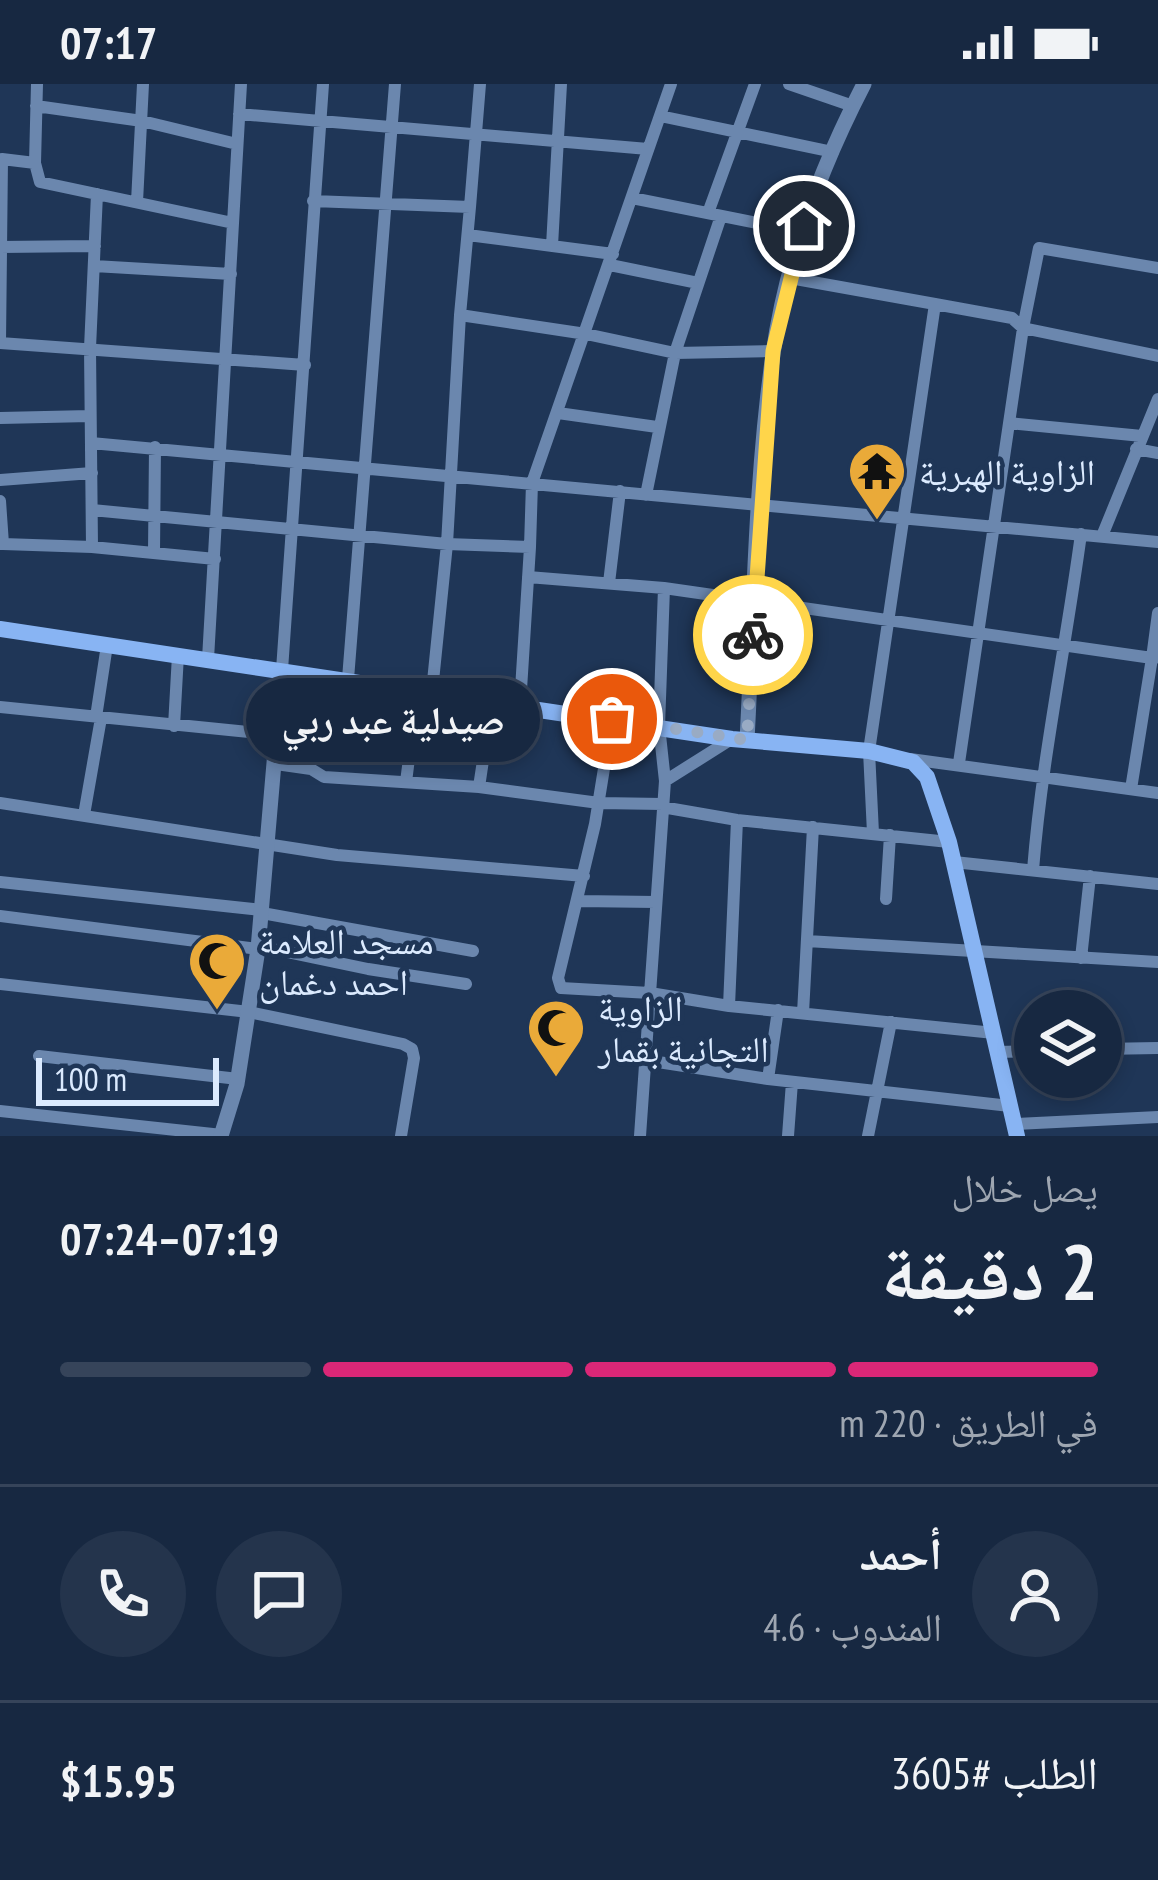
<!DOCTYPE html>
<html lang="ar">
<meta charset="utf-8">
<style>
body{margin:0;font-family:"PT Sans Narrow","Noto Naskh Arabic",sans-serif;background:#24344c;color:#f1f3f6;direction:rtl;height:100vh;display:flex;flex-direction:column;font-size:45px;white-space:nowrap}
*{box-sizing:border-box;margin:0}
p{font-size:39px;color:#9ea6b1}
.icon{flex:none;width:66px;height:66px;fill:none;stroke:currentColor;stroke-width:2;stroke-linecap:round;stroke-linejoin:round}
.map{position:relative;height:1052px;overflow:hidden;direction:ltr}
.side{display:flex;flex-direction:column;background:#172841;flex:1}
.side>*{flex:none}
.fabs{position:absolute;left:1014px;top:906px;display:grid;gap:24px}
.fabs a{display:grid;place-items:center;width:108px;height:108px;border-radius:50%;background:#172841;box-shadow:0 6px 18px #0003,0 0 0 3px #36445a;font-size:60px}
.scale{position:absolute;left:36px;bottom:30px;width:183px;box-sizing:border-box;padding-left:12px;border:6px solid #dbeafe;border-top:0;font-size:33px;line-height:42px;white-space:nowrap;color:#dbeafe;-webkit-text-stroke:9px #1f3657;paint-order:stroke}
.pin{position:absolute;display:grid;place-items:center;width:102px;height:102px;color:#fff;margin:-51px;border:6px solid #fff;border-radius:50%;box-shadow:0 3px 12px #0007}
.courier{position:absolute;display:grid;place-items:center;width:120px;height:120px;margin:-60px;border:9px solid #ffd54a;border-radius:50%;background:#fff;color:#222;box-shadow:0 3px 15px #0007}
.bubble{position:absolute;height:84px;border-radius:42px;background:#172841;box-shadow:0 6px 18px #0003,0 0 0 3px #36445a;font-size:39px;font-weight:700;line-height:84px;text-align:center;direction:rtl}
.head em{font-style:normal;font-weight:700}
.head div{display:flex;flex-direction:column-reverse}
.head{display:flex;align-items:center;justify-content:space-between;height:204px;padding:0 60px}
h1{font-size:78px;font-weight:700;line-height:90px}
.bar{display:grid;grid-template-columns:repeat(4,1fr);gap:18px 12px;align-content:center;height:144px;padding:0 60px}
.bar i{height:15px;border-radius:9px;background:#36445a}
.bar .active{background:#db2777}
.bar p{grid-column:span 4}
.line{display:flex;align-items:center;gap:30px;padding:0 60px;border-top:3px solid #36445a}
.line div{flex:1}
.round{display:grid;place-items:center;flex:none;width:126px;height:126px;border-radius:63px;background:#24344c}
.status{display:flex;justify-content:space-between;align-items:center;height:84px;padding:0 60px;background:#172841;direction:ltr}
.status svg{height:33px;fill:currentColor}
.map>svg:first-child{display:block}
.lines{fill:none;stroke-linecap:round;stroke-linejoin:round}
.minor{stroke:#6b87ae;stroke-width:12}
.tertiary{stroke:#6b87ae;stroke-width:15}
.secondary{stroke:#88b4f3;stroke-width:16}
.done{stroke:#99abc4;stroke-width:12;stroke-dasharray:0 21.6}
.route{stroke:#ffd54a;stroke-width:15}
.labels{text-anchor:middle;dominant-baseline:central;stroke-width:9;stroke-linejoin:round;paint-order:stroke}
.poi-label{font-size:36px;fill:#dbeafe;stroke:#1f3657;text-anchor:start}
</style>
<div class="status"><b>07:17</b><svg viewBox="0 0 49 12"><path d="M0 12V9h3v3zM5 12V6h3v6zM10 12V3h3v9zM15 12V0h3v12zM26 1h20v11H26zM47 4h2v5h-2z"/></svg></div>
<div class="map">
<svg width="1158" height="1052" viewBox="0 0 1158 1052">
<rect width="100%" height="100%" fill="#1f3657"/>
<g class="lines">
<path class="minor" d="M789 0 853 22
M36 22 142 37 237 60
M239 30 648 65
M660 32 833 68
M35 79 40 98 233 139
M632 114 802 148
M313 117 470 123 460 231
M137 118 143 0
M470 123 480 0
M708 129 755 0
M468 151 613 170
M552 162 561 0
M0 163 95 162
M610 181 698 199
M94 182 231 190
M1158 184 1039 164 1023 244 1158 272
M790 194 935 220 869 667 873 749
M935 220 1012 234 1023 244 959 679
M0 258 2 75 35 79 37 0
M0 259 305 281
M558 329 657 343
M0 334 90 332
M1009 339 1142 352
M91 359 1158 458
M1136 365 1158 369
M0 396 92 389
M646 411 675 269 721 132
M0 417 3 460H0
M92 426 447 460 530 463 532 399 671 0
M1102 452 1158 315
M3 460 92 463 215 475
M92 463 90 264 97 110
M154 468 155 363
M528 493 664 504 1152 574 1158 529
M609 499 620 407
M208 575 241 0
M282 586 323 0
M348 595 395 0
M373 598 368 639 371 646 486 659
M432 607 447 460 460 231 586 250 675 269 773 267
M492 617 479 703 599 719 663 720
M520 621 530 463
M0 623 279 651
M96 633 107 561
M612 635 595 740 558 894 561 904 650 909 729 922 994 949
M174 642 178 571
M910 675 1158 709
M276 680 311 685 324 693 479 703
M665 697 730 656
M406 698 412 651
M1131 705 1152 574H1155
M0 719 337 771 584 792
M662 723 737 736 949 758
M84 731 101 634
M954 778 1158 800
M1033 786C1042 673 1066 562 1081 450
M0 798 262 826
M886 815 890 751
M578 817 656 818
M262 829 473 867
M0 832 258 865
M807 857 1158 878
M258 862 368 885 466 900
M1081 874 1090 792
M0 900 249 928 403 960 412 965 414 974 401 1052
M729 922 737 736
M803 929 813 743
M1101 965 1158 964
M998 968 1035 967
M39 972 238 995
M645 976 768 995 1010 1022
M768 995 778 926
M0 1027 222 1051
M1014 1040 1158 1033
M640 1052 665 697 659 642 664 504
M788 1052 792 998
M868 1052 891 938"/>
<path class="tertiary" d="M747 656C754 528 755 397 773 270 786 177 821 83 864 0
M221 1052 237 1000 258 865 282 586"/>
<path class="secondary" d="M0 545 732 655 869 667 913 678 927 693 949 758 1017 1052"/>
</g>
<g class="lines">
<path class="done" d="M612 635 747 656 753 551"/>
<path class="route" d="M753 551 773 267 804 142"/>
</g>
<defs>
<symbol id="temple-pin" viewBox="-11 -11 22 30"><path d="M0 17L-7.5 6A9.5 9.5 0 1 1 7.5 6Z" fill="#eaaa39" stroke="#1f3657"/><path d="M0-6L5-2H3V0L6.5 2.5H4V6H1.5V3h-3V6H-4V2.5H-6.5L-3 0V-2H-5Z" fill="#111"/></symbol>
<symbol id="mosque-pin" viewBox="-11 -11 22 30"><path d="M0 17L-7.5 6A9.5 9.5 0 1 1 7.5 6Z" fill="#eaaa39" stroke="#1f3657"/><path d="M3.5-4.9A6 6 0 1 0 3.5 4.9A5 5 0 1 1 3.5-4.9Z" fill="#111"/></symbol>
</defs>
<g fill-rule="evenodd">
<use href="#temple-pin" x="844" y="354" width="66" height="90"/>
<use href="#mosque-pin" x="184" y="844" width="66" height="90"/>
<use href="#mosque-pin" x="523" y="911" width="66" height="90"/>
</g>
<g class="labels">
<g class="poi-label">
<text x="919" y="387">الزاوية الهبرية</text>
<text x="259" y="856">مسجد العلامة<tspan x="259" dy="41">احمد دغمان</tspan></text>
<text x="598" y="923">الزاوية<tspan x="598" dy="41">التجانية بقمار</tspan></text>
</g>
</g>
</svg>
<div class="fabs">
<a><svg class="icon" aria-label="layers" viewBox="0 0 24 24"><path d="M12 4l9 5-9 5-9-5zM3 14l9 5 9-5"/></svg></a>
</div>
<div class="scale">100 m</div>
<div class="pin" style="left:612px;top:635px;background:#ea580c"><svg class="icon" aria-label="bag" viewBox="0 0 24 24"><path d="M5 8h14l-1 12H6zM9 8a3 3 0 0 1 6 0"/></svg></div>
<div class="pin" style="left:804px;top:142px;background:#1f2937"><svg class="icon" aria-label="home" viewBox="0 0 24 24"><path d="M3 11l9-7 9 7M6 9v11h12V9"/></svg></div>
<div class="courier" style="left:753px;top:551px"><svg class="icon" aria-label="bike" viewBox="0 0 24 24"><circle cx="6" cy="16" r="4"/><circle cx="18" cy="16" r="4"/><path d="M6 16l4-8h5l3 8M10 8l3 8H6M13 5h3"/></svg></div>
<div class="bubble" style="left:246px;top:594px;width:294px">صيدلية عبد ربي</div>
</div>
<section class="side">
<div class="head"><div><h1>2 دقيقة</h1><p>يصل خلال</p></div><em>07:19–07:24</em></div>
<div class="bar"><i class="active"></i><i class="active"></i><i class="active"></i><i></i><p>في الطريق · 220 m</p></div>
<div class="line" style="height:216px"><a class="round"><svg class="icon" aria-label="person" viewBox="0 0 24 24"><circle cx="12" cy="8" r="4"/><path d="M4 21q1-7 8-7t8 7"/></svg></a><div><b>أحمد</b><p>المندوب · 4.6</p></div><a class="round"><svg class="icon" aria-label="chat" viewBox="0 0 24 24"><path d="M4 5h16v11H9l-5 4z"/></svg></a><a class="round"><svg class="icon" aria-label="phone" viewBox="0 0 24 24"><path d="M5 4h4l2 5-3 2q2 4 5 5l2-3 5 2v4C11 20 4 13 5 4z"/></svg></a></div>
<div class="line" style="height:156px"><div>الطلب #3605</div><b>$15.95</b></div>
</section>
